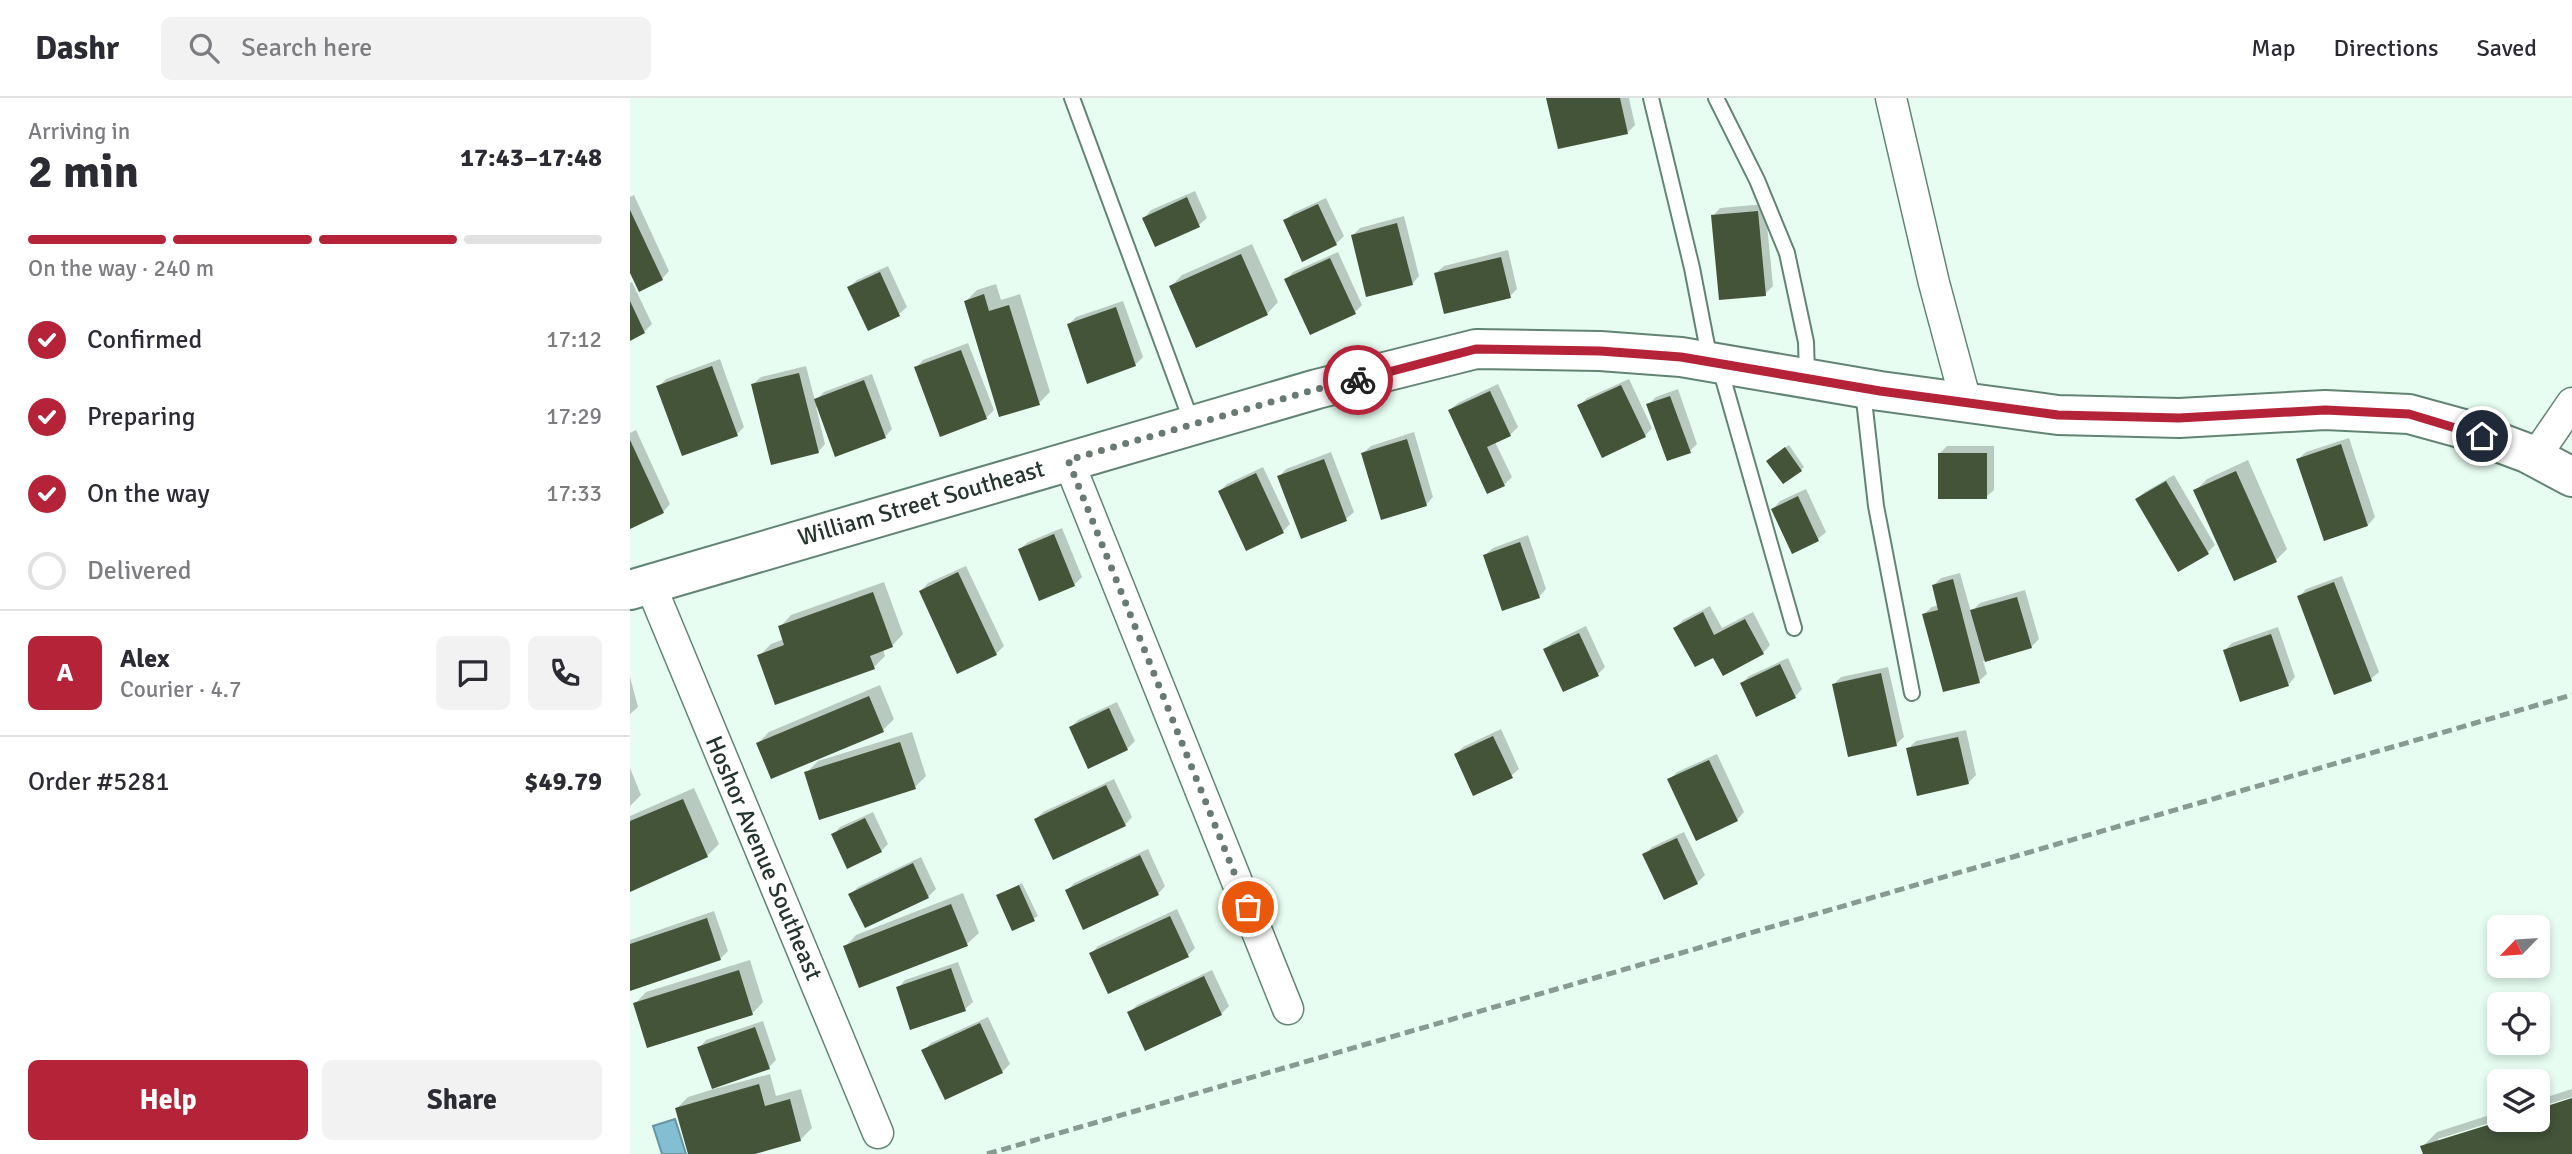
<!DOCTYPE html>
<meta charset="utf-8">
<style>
body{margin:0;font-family:Signika,sans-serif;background:#f2f2f3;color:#2b2b33;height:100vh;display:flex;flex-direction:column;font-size:26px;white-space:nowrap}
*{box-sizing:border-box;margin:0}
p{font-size:23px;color:#7c7c81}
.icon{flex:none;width:38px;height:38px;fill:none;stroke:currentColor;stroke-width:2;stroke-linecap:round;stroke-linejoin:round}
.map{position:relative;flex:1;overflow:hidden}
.side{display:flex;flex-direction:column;background:#fff;width:630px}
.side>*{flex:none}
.needle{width:46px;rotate:245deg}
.tools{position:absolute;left:1857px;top:817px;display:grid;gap:14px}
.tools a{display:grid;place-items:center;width:63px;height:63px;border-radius:10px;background:#fff;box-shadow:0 4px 10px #0003;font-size:35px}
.pin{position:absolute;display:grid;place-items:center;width:60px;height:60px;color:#fff;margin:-30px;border:4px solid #fff;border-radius:50%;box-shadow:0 2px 7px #0007}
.courier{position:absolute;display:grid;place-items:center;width:70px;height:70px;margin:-35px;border:5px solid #b52339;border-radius:50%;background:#fff;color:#222;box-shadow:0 2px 9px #0007}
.summary em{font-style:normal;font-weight:700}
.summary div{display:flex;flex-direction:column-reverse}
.summary{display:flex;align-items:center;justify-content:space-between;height:119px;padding:0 28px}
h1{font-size:46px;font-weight:700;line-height:52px}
.bar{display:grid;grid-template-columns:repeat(4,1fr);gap:10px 7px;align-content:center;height:84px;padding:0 28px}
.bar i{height:9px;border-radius:5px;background:#e1e1e2}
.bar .on{background:#b52339}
.bar p{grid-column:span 4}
.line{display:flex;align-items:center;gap:18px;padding:0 28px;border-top:2px solid #e1e1e2}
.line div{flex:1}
.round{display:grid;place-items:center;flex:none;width:74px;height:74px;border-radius:10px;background:#f2f2f3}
ol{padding:0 28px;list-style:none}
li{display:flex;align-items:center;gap:21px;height:77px}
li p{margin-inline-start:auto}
li .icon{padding:7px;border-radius:50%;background:#b52339;color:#fff;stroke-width:4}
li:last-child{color:#7c7c81}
li i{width:38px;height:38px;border:4px solid #e1e1e2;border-radius:50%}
.primary-button{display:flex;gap:14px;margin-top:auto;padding:14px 28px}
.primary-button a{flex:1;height:80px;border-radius:10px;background:#b52339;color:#fff;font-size:28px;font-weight:700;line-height:80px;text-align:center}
.primary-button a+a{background:#f2f2f3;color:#2b2b33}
header{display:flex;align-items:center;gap:42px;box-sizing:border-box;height:98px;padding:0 35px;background:#fff;border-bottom:2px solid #e1e1e2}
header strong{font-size:33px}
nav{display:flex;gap:38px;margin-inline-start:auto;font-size:24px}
.search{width:490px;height:63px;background:#f2f2f3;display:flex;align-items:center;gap:18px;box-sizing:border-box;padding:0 24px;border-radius:10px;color:#7c7c81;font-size:26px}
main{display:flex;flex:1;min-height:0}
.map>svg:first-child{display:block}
.water{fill:#83bfd3;stroke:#6795a1;stroke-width:2}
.shadow{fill:#0003}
.building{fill:#435439}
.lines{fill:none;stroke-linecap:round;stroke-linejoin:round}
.lane-casing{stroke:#628473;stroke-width:18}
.street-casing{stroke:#628473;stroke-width:33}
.secondary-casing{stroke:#628473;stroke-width:42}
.lane{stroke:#fff;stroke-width:14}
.street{stroke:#fff;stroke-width:30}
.secondary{stroke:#fff;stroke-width:38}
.rail{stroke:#889a91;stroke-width:5;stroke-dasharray:10 5;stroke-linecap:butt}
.done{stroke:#697a72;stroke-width:7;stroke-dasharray:0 12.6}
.route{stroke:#b52339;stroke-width:9}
.labels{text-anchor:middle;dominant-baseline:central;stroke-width:7;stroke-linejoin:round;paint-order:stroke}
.street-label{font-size:24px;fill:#25342d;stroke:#fff}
</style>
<header>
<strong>Dashr</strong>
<div class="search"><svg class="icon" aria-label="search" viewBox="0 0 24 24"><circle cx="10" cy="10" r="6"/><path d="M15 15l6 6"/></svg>Search here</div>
<nav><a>Map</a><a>Directions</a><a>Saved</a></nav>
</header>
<main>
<section class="side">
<div class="summary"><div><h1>2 min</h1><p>Arriving in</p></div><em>17:43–17:48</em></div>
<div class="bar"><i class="on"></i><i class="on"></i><i class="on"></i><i></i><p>On the way · 240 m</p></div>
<ol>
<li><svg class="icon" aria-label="check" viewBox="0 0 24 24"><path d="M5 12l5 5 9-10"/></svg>Confirmed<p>17:12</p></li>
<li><svg class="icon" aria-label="check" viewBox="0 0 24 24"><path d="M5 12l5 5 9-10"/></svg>Preparing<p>17:29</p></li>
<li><svg class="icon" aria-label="check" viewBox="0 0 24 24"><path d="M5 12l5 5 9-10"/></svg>On the way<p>17:33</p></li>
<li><i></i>Delivered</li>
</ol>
<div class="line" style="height:126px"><b class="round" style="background:#b52339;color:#fff">A</b><div><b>Alex</b><p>Courier · 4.7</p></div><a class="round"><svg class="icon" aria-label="chat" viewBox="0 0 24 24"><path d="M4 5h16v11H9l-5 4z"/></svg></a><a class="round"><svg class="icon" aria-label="phone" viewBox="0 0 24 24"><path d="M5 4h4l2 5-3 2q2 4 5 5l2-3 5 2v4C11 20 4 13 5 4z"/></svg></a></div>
<div class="line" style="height:91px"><div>Order #5281</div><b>$49.79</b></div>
<div class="primary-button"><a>Help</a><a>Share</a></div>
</section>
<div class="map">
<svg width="1942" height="1056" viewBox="0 0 1942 1056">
<rect width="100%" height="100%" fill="#e7fdf1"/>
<path class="water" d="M45 1021 56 1056H32L23 1028Z"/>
<path class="shadow" d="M918 0H999L1005 27 998 34Z
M565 93 577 120 569 127 526 147 514 120 521 112Z
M4 97 39 173 32 181 0 171V99Z
M696 100 714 138 706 146 655 123 663 115Z
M1135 106 1143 188 1135 196 1083 118 1090 110Z
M774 118 789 178 782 186 723 137 730 130Z
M622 146 648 204 637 216 541 188 552 177Z
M878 152 887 191 880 198 806 175 814 168Z
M708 154 732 207 725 214 656 182 663 174Z
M258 168 277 209 269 216 239 231 219 189 227 182Z
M2 184 22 226 14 234 0 241V185Z
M366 186 371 202 390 196 420 294 409 305 336 203 347 192Z
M493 203 513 259 505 267 439 226 446 219Z
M338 245 364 312 356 320 286 270 293 262Z
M90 261 114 329 107 336 28 289 36 281Z
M176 268 185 303 194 294 242 276 262 331 255 339 186 309 195 346 188 354 123 286 131 279Z
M999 281 1022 330 1015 338 949 308 957 300Z
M868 286 888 329 880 337 865 344 882 379 874 387 820 312 828 305Z
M1048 291 1067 346 1060 353 1018 307 1026 299Z
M6 332 40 406 33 414 0 429V335Z
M784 334 803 399 796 407 733 355 741 348Z
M1719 340 1745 419 1738 427 1695 441 1668 361 1676 354Z
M1159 347 1174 369 1171 372 1142 359Z
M1317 348H1364V392L1356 399 1309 356Z
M701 354 724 414 716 421 672 438 649 379 656 371Z
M1618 362 1657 451 1646 462 1566 392 1577 381Z
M633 369 660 426 652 434 590 393 597 386Z
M1544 377 1585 447 1578 454 1507 401 1515 394Z
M1176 391 1196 434 1188 441 1162 453 1143 411 1150 403Z
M432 430 452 479 444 487 390 451 398 444Z
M898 437 916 491 909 499 855 457 863 450Z
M336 468 374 548 366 556 291 493 298 485Z
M1330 475 1341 514 1350 505 1395 492 1409 541 1401 549 1353 563 1357 576 1349 583 1294 516 1302 509 1309 507 1304 487 1311 480Z
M1712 478 1749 574 1741 581 1669 499 1676 491Z
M254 484 273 536 262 548 253 551 255 558 244 569 129 558 141 546 154 541 150 529 161 517Z
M1080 508 1092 530 1123 514 1140 547 1133 555 1084 557 1045 530 1053 522Z
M956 528 975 569 968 576 915 551 923 544Z
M1648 529 1665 579 1658 587 1595 552 1602 545Z
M1158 560 1172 591 1165 599 1112 585 1119 578Z
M1258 569 1274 639 1266 646 1204 586 1211 579Z
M0 579 8 609 0 616Z
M250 587 264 621 253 632 128 645 139 634Z
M487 604 505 643 497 651 459 669 441 629 448 622Z
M871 631 889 671 881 678 826 656 833 649Z
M1336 632 1346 677 1338 685 1278 651 1286 643Z
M282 634 296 678 285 689 176 675 188 663Z
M1087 656 1114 714 1107 722 1039 682 1047 674Z
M0 670 11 697 0 708Z
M484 681 502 719 495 727 406 721 413 714Z
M64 690 89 746 77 758 0 792V718Z
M243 714 258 746 251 753 203 737 210 729Z
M1054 734 1075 777 1067 785 1014 757 1022 749Z
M518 751 535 788 528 796 437 793 444 785Z
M291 759 306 791 298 799 235 828 221 796 228 789Z
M392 785 408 818 383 831 368 798Z
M333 795 349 835 337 846 215 849 226 837Z
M547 811 565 850 558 857 461 856 468 848Z
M84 813 98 853 90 861 0 891V842Z
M120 862 133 904 122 916 5 906 16 894Z
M328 864 343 904 335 911 268 890 275 882Z
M582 872 599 908 591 916 499 915 507 907Z
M358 919 380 966 372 974 294 953 301 945Z
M133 923 146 962 139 969 83 989 84 991 140 976 146 998 171 991 182 1030 170 1042 119 1056H60L47 1010 58 999 84 991 69 950 76 942Z
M1942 991V999L1908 1009V1002Z
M1942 1002V1056H1794L1792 1049 1807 1034 1869 1014V1022L1808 1041V1045L1880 1022H1908V1013Z"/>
<path class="building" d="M916 0H990L998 36 928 51Z
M557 99 570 129 525 149 512 120Z
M688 106 707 147 672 164 653 122Z
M0 112 33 182 9 194 0 175Z
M1128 113 1136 198 1089 202 1081 117Z
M767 125 783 187 736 199 721 137Z
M611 156 638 217 566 250 539 188Z
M871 159 881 200 814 216 804 175Z
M700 160 726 216 680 237 654 181Z
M250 174 270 218 238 233 217 189Z
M354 196 359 213 379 207 410 307 369 319 334 203Z
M0 203 15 235 0 243Z
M486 209 506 268 457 286 437 226Z
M331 252 357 321 310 339 284 269Z
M82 268 108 338 52 358 26 288Z
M169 275 189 355 141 367 121 286Z
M234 282 256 340 205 359 184 301Z
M991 287 1016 339 972 360 947 307Z
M860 293 881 338 857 349 875 388 857 396 818 312Z
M1040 298 1061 355 1037 363 1016 306Z
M777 341 797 408 751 422 731 355Z
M0 342 34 415 0 431Z
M1711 346 1738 428 1694 443 1666 361Z
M1155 349 1172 373 1153 386 1136 363Z
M1308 355H1357V401H1308Z
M694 361 717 423 671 441 647 378Z
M1606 373 1647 464 1604 483 1563 392Z
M626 375 654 435 616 453 588 393Z
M1536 383 1579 456 1548 474 1505 401Z
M1168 398 1189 443 1162 456 1141 411Z
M424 436 445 488 409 503 388 451Z
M890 444 910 500 872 513 853 457Z
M328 474 367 557 327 576 289 493Z
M1323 481 1350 585 1313 594 1292 516 1308 512 1302 487Z
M1704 484 1742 583 1704 597 1667 498Z
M243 494 263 549 240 558 245 571 145 607 127 557 154 547 148 528Z
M1387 499 1402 550 1355 564 1340 512Z
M1073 514 1084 537 1115 521 1134 556 1093 578 1083 560 1065 569 1043 530Z
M949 535 969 578 933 594 913 551Z
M1641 536 1659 588 1610 604 1593 552Z
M1150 566 1166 600 1126 619 1110 585Z
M1251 575 1267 648 1218 659 1202 586Z
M239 598 254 634 141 681 126 645Z
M479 610 498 652 458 671 439 629Z
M863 638 883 680 843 698 824 656Z
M1328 639 1339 686 1287 698 1276 650Z
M270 644 286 691 189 722 174 674Z
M1079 662 1108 723 1066 743 1037 681Z
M476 687 496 728 423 762 404 721Z
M53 701 78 759 0 794V723Z
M235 720 252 754 217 771 201 736Z
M1047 740 1068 786 1034 802 1012 756Z
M510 757 529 797 453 832 435 792Z
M283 765 299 800 235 830 218 796Z
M389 787 405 823 382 833 366 797Z
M321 806 338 848 229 890 213 848Z
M540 818 559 859 478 896 459 855Z
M77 820 91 862 0 893V846Z
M321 870 336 913 280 932 266 889Z
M109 872 123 917 17 950 3 905Z
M574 878 592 917 515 953 497 914Z
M350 925 373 975 315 1002 291 952Z
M125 929 140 971 82 991 67 949Z
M129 986 135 1008 160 1001 171 1043 125 1056H58L45 1010Z
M1942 1000V1056H1793L1790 1048 1874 1022H1908V1011Z"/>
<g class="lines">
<defs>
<path id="lane" d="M442 0 562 325
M1021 0 1062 170 1080 263
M1086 0 1127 82 1157 155 1176 244 1177 278
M1090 270 1164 530
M1233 293 1246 408 1282 595"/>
<path id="street" d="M1261 0 1304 185 1336 304
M1905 359 1942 305
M438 362 658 911
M20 486 248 1035"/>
<path id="secondary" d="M0 492 687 291 846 251 970 253 1051 259 1250 293 1428 317 1549 320 1695 312 1779 316 1830 330 1897 355 1942 379"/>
</defs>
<use href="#lane" class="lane-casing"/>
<use href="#street" class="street-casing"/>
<use href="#secondary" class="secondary-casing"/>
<use href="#lane" class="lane"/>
<use href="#street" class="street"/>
<use href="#secondary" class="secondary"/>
<path class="rail" d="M357 1056 1942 597"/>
</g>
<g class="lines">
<path class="done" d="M618 809 438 362 687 291 728 282"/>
<path class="route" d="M728 282 846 251 970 253 1051 259 1250 293 1428 317 1549 320 1695 312 1779 316 1852 338"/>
</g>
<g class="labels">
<g class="street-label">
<text transform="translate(291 405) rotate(-16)">William Street Southeast</text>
<text transform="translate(134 760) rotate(67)">Hoshor Avenue Southeast</text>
</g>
</g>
</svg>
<div class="tools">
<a><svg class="needle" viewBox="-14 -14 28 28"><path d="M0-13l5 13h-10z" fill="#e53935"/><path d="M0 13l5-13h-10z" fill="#7c7c81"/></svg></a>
<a><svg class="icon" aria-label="locate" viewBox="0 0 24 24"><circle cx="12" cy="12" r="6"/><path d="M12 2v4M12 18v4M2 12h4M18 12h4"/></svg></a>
<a><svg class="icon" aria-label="layers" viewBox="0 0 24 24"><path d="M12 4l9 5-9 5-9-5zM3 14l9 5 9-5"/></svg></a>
</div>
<div class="pin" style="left:618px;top:809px;background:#ea580c"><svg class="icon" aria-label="bag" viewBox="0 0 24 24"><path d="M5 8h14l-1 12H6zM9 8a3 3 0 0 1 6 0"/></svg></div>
<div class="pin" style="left:1852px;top:338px;background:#1f2937"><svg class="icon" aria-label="home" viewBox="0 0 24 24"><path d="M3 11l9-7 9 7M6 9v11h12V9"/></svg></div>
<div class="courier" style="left:728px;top:282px"><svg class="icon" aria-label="bike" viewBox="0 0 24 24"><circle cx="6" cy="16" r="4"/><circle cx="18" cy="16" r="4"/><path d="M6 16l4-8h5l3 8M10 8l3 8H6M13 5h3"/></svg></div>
</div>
</main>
